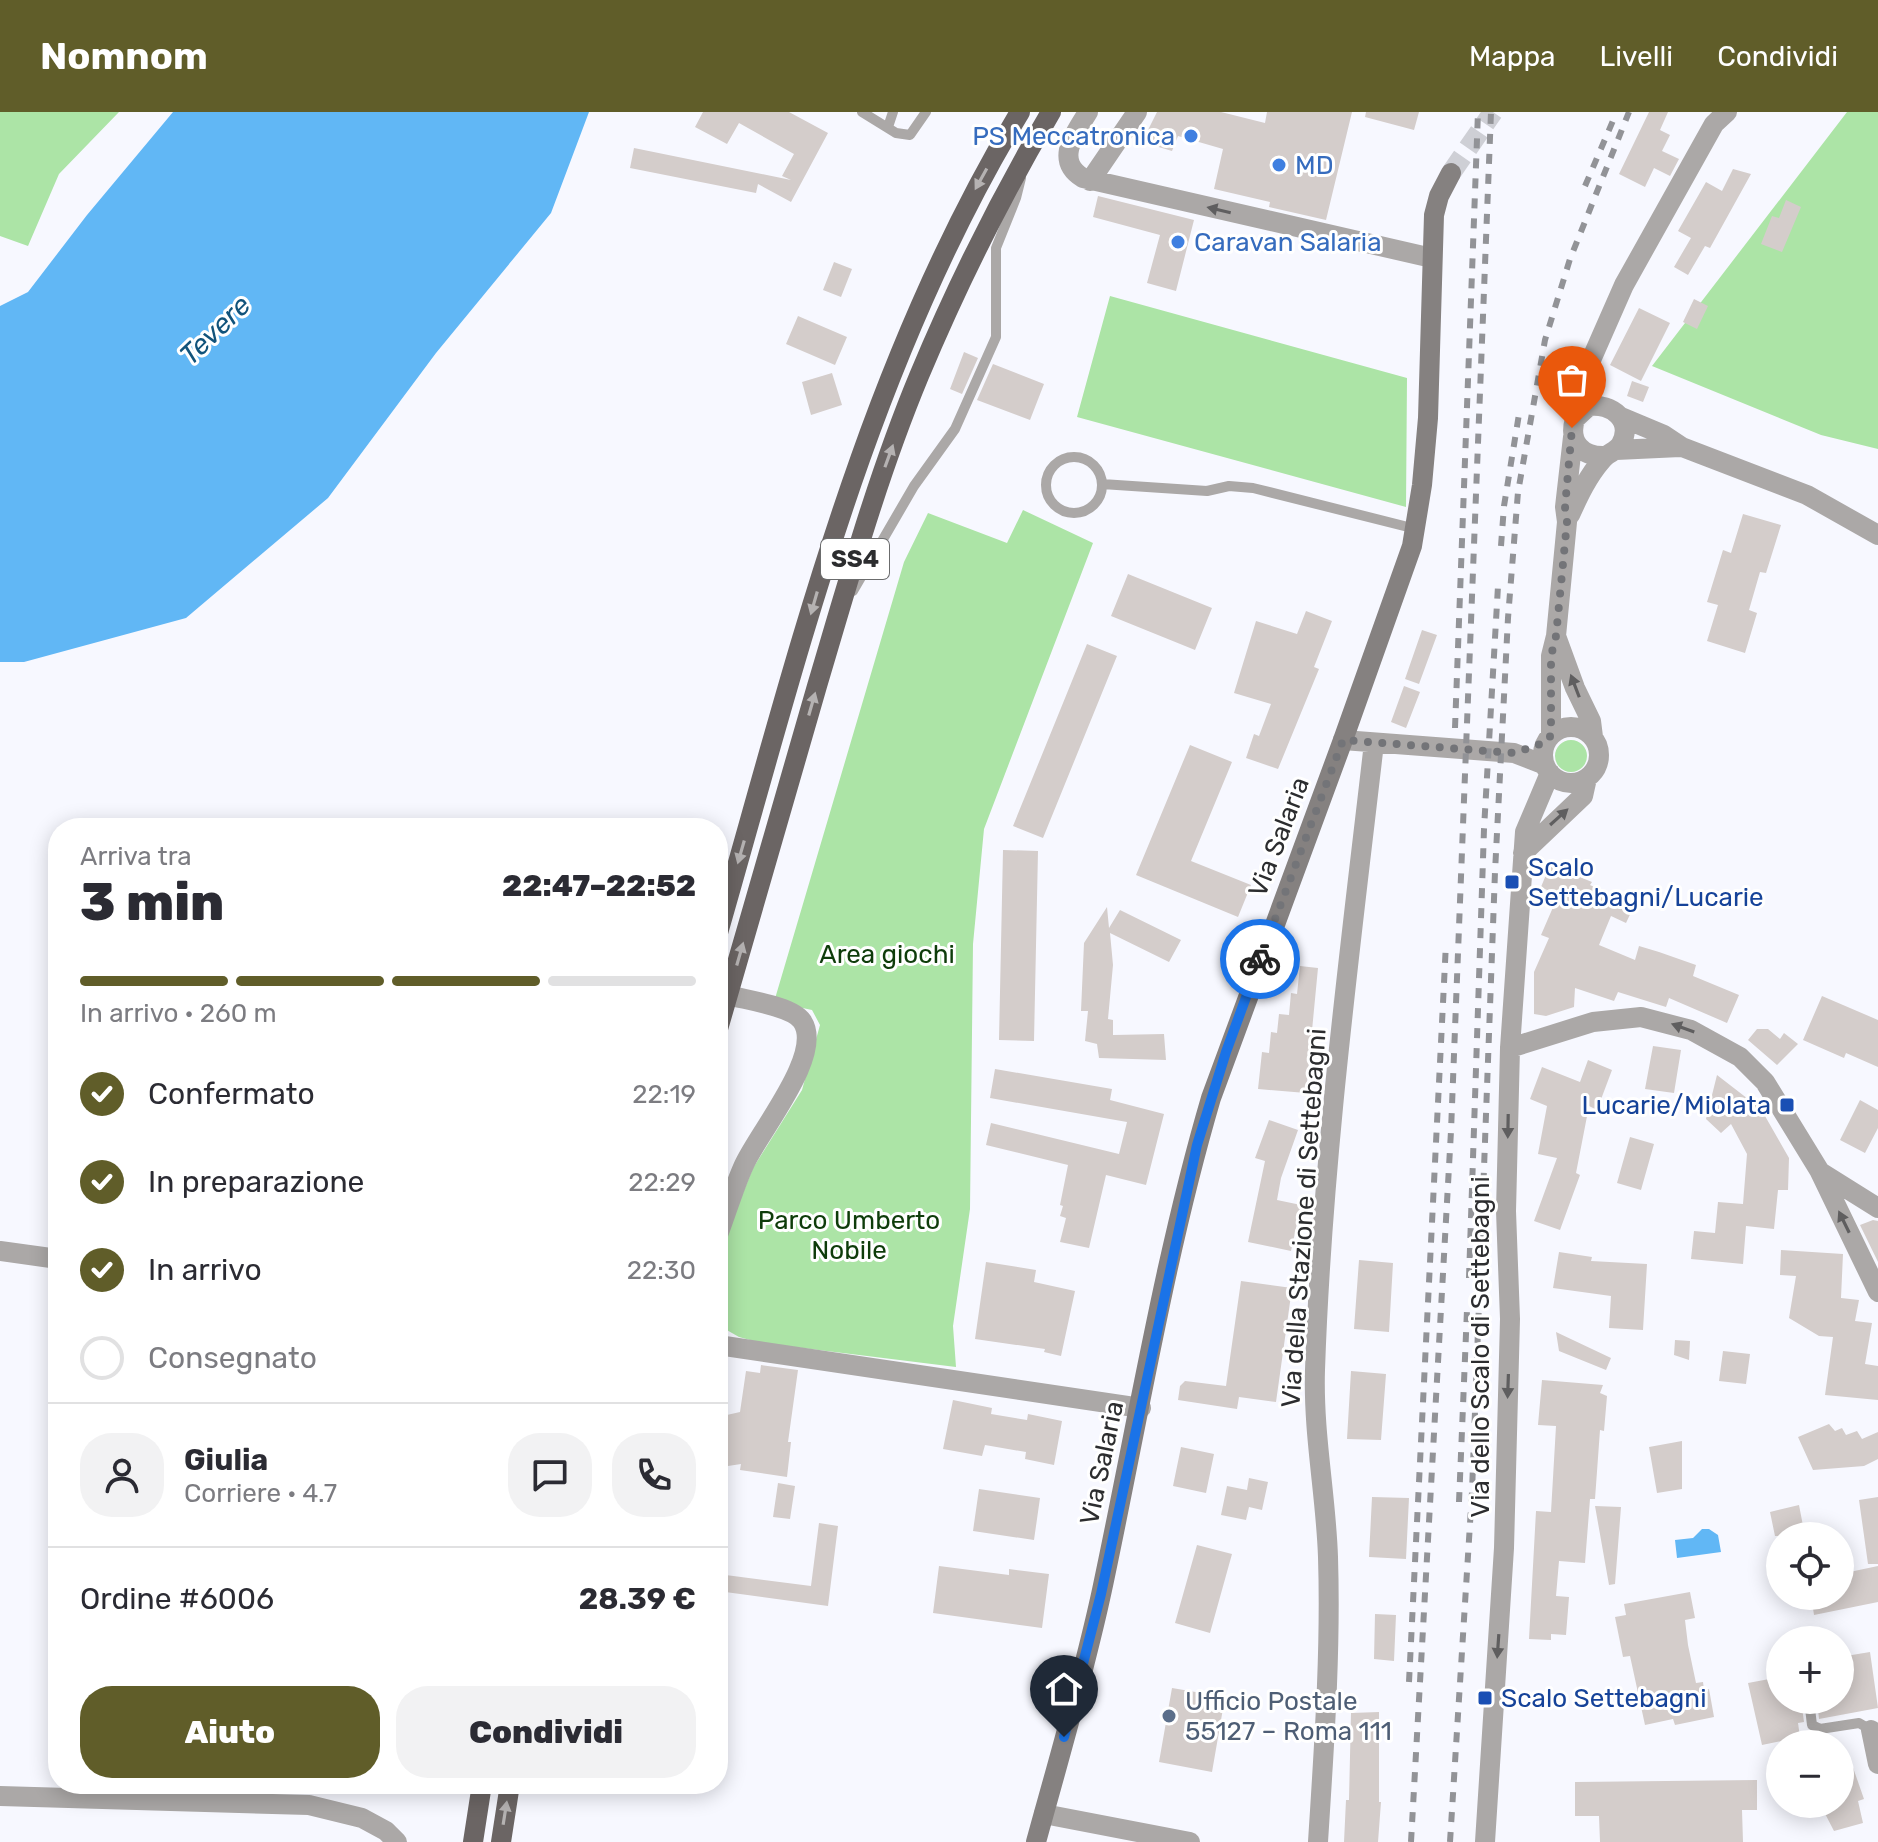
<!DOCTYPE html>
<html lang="it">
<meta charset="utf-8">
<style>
body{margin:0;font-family:Rubik,sans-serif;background:#f2f2f3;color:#2b2b33;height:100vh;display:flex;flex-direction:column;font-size:30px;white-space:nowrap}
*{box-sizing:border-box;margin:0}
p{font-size:26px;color:#7c7c81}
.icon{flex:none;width:44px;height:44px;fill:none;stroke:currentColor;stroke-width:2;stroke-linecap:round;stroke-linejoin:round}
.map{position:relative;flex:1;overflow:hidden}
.panel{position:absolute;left:48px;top:706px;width:680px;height:976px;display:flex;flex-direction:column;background:#fff;border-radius:32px;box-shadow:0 4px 20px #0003}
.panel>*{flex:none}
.buttons{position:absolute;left:1766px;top:1410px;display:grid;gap:16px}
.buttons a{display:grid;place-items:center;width:88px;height:88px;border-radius:50%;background:#fff;box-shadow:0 4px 20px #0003;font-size:40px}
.pin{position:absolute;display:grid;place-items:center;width:68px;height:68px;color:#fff;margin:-82px -34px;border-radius:50% 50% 50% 0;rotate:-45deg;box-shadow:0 0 8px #0007}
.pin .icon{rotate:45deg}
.courier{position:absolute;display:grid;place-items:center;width:80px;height:80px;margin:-40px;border:6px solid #1a73e8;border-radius:50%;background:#fff;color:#222;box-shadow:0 2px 10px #0007}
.overview em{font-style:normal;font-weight:800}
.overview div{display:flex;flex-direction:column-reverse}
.overview{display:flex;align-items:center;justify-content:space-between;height:136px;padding:0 32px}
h1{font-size:52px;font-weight:800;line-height:60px}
.bar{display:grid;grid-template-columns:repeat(4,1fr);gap:12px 8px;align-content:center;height:96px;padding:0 32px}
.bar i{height:10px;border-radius:6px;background:#e1e1e2}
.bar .active{background:#605d29}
.bar p{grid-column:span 4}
.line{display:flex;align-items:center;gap:20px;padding:0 32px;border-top:2px solid #e1e1e2}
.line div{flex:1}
.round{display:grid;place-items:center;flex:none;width:84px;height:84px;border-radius:32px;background:#f2f2f3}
ol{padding:0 32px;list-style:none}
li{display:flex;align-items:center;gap:24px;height:88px}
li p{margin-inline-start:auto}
li .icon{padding:8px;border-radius:50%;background:#605d29;color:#fff;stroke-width:4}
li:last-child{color:#7c7c81}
li i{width:44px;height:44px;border:4px solid #e1e1e2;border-radius:50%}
.action{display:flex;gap:16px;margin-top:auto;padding:16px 32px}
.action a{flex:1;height:92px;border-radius:32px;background:#605d29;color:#fff;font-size:32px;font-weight:800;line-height:92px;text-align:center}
.action a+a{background:#f2f2f3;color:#2b2b33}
header{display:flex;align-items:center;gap:48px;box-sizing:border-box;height:112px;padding:0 40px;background:#605d29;color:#fff}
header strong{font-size:38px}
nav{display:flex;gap:44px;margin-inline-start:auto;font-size:28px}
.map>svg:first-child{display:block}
.green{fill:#ace4a6}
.water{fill:#61b7f5}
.building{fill:#d4cdcb}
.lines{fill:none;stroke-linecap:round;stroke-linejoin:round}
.secondary-tunnel{stroke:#cecfd5;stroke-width:20;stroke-dasharray:20 10;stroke-linecap:butt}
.lane{stroke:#aba8a7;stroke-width:10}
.street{stroke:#aba8a7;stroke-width:20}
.secondary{stroke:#858180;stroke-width:20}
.primary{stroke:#6b6564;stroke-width:20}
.rail{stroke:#929397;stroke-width:6;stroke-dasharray:10 10;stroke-linecap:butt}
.oneway{fill:#b5b2b2}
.oneway2{fill:#5f5e5f}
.done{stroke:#737478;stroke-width:8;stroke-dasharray:0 14.4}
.route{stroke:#1a73e8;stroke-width:10}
.shop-dot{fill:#3f7fe0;stroke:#fff;stroke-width:3}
.transit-dot{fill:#1a4fb4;stroke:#fff;stroke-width:3}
.service-dot{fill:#5c6f8a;stroke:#fff;stroke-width:3}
.labels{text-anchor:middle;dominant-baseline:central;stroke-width:6;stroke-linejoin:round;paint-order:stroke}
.shield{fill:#fff;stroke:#6b6c6d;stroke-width:2}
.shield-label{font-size:24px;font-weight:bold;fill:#2c2d2f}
.shop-label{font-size:26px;fill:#366cbe;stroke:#fff;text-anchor:start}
.street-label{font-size:26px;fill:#2c2d2f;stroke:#fff}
.transit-label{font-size:26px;fill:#164399;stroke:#fff;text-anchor:start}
.park-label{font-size:26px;fill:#0e3c0a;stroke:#fff}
.service-label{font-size:26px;fill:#4e5e75;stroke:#fff;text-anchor:start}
.water-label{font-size:28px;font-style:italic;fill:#11537b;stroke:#fff}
</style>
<header>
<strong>Nomnom</strong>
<nav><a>Mappa</a><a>Livelli</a><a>Condividi</a></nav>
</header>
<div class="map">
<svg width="1878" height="1730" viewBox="0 0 1878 1730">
<rect width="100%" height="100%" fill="#f7f8ff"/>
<path class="green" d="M0 0H119L59 62 28 134 0 124Z
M1847 0H1878V337L1821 323 1652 254Z
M1110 184 1407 266 1406 395 1077 305Z
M1023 398 1093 431 984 717 973 832 970 1097 953 1214 956 1255 761 1231 739 1225 718 1213V1143L753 1056 802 978 820 913 812 898 774 890 904 450 928 401 1007 431Z
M1555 644a16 16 0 1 1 32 0a16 16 0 1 1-32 0Z"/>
<path class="water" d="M173 0H589L551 101 436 241 328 386 186 506 24 550H0V194L28 180 87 103Z
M1702 1417H1709L1718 1423 1721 1440 1677 1446 1675 1428 1693 1426Z"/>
<path class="building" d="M703 0H789L828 21 791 90 758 72 756 81 630 56 634 36 791 68 782 64 794 42 739 11 727 32 695 15Z
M1157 0H1221L1265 11 1267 0H1352L1326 108 1269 95 1270 90 1214 77 1223 37 1178 24 1172 39 1142 30Z
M1366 0H1419L1414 18 1365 5Z
M1649 0H1668L1660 18 1670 23 1662 39 1679 47 1670 64 1654 56 1645 75 1619 62Z
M1733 57 1751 62 1710 136 1705 134 1688 163 1674 155 1691 126 1678 119 1706 70 1722 79Z
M1098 84 1194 108 1176 179 1147 171 1160 123 1093 105Z
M1786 88 1801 95 1782 140 1761 132 1772 104 1779 106Z
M834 150 852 157 841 185 823 178Z
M1694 187 1708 194 1697 217 1683 210Z
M1639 196 1670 211 1641 269 1610 253Z
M798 204 847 225 835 253 786 232Z
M964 240 978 246 962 282 950 277Z
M993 252 1044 272 1030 308 977 288Z
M832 261 842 293 811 303 802 270Z
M1632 269 1649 275 1643 290 1627 284Z
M1743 402 1781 413 1766 461 1760 460 1749 498 1757 501 1745 541 1707 529 1718 493 1707 490 1723 438 1731 441Z
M1128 462 1212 496 1195 538 1111 504Z
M1306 499 1332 509 1314 555 1319 557 1278 657 1246 646 1254 622 1259 624 1271 592 1234 581 1256 509 1297 522Z
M1422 518 1437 523 1419 572 1405 567Z
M1087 532 1117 544 1043 726 1013 714Z
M1404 574 1420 580 1406 616 1391 610Z
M1190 633 1232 650 1191 749 1251 773 1238 805 1136 763Z
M1003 738 1038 739 1034 929 999 928Z
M1550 753 1592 770 1590 773 1634 794 1626 811 1611 804 1599 833 1635 848 1639 834 1659 840 1696 853 1693 864 1739 883 1727 911 1669 886 1666 895 1618 880 1614 889 1575 876 1574 895 1546 904 1534 902V860L1549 826 1541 823 1554 793 1550 791 1552 786 1544 783 1547 778 1541 775Z
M1107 795 1109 816 1120 798 1181 828 1169 850 1110 821 1113 853 1108 907 1113 908V923L1164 922 1166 948 1099 946 1097 932 1085 929 1088 899H1081L1084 831Z
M1300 854 1318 856 1306 981 1258 977 1262 940 1269 941 1271 920 1277 921 1279 902 1289 903 1291 881 1297 882Z
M1822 884 1878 908V955L1846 941 1844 946 1803 928Z
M1757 917H1768L1780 927 1784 921 1798 932 1777 953 1748 928Z
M1653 934 1681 938 1674 981 1645 977Z
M1588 948 1612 958 1597 998 1589 994 1576 1061 1580 1063 1560 1118 1534 1109 1557 1046 1538 1042 1547 994 1530 987 1542 955 1580 970Z
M995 957 1112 977 1110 988 1164 1002 1146 1073 1106 1063 1089 1136 1060 1130 1066 1106 1060 1104 1063 1094 1060 1093 1068 1053 986 1033 991 1011 1119 1042 1127 1010 990 986Z
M1717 963 1761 997 1789 1046 1788 1078H1778L1774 1117 1746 1114 1743 1152 1691 1147 1694 1119 1715 1121 1718 1090 1743 1092 1747 1042 1731 1012 1721 1021 1706 1007Z
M1860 988 1878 998V1016L1865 1041 1840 1028Z
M1269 1008 1298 1018 1281 1066 1277 1088 1301 1093 1291 1139 1248 1130 1265 1049 1255 1046Z
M1630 1025 1654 1032 1641 1078 1617 1071Z
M1873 1108 1878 1109V1150L1860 1113Z
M1781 1138 1843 1142 1841 1186 1859 1188 1855 1209 1872 1211 1865 1252 1878 1254V1288L1825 1283 1833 1225 1819 1224 1789 1206 1796 1164 1780 1163Z
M1559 1140 1592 1145 1591 1149 1647 1152 1643 1218 1609 1216 1611 1184 1553 1176Z
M1359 1148 1393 1151 1389 1220 1354 1217Z
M986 1150 1036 1158 1034 1170 1075 1179 1061 1244 1044 1240 1045 1237 975 1227Z
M1241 1169 1292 1176 1276 1290 1239 1285 1237 1297 1178 1288 1180 1274 1185 1269 1226 1274Z
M1556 1220 1611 1246 1606 1258 1559 1239Z
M1675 1228 1690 1229 1689 1248 1674 1243Z
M1723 1239 1750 1242 1746 1272 1719 1269Z
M761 1253 798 1258 788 1330H791L787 1365 740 1358 741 1352 728 1354 718 1305 740 1300 746 1259 760 1261Z
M1351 1259 1386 1262 1381 1328 1347 1327Z
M1542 1268 1603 1273 1600 1281 1607 1284 1604 1319 1600 1318 1595 1387H1590L1585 1451 1559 1449 1556 1484 1569 1485 1566 1523 1551 1522V1528L1529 1527 1536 1399 1551 1400 1556 1314 1538 1313Z
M953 1288 992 1296 991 1302 1027 1308 1028 1302 1062 1309 1054 1353 1025 1347 1026 1340 985 1333 982 1344 943 1337Z
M1829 1312 1835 1319 1842 1316 1846 1323 1857 1319 1862 1327 1878 1320V1347L1864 1354 1813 1358 1798 1325Z
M1682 1329V1377L1657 1381 1649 1335Z
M1181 1335 1214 1342 1206 1381 1173 1374Z
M1249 1366 1268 1370 1262 1398 1249 1395 1246 1408 1221 1403 1227 1374 1247 1378Z
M778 1371 795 1374 790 1407 773 1405Z
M979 1377 1040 1386 1034 1428 973 1419Z
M1372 1385 1409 1386 1406 1447 1369 1445Z
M1878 1385V1452H1868L1859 1388Z
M1799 1393 1805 1424H1775L1770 1400Z
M1595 1394 1621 1395 1615 1472 1609 1473Z
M819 1411 838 1414 828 1494 718 1479V1462L811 1474Z
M1197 1433 1232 1442 1210 1521 1175 1511Z
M939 1454 1009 1463V1457L1049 1462 1042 1516 933 1501Z
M1878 1454V1490L1814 1503 1811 1484H1840V1462Z
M1690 1480 1695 1506 1685 1508 1688 1533 1696 1571 1703 1570 1704 1578 1709 1577 1714 1605 1675 1613 1673 1607 1645 1613 1630 1544 1623 1545 1615 1505 1626 1503 1624 1492Z
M1375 1502 1396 1503 1394 1549 1374 1547Z
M1870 1540 1878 1596 1819 1607 1817 1588H1840V1545Z
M1780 1565V1588H1801L1804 1610 1798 1611 1800 1625 1762 1633 1748 1571Z
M1172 1576 1225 1585 1212 1660 1159 1650Z
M1379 1600V1690H1381L1378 1730H1344L1346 1688H1349L1351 1601Z
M1850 1647 1864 1687 1858 1689 1863 1711 1834 1719 1820 1692H1840V1663Z
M1757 1668V1698H1742L1743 1730H1600L1599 1704H1575V1670Z"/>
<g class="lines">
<path class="secondary-tunnel" d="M1451 61 1493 0"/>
<path class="lane" d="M862 0 896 21 910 23 926 0
M888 15 893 0
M1046 373a28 28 0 1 1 56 0a28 28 0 1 1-56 0Z
M1102 372 1207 379 1229 374 1253 376 1416 417
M853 479 914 374 955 317 996 225V136L1016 86 1021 66
M1809 1588 1812 1613 1820 1617 1859 1611 1871 1618"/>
<path class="street" d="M1088 0C1075 22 1054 48 1083 66L1432 146
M1090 69 1137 0
M1589 294 1582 280 1584 264 1624 173 1714 12 1727 0
M1621 305 1664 323 1682 335 1807 383 1878 423
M1616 338 1680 335
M1570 403C1579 383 1588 364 1602 348 1607 341 1616 340 1621 332 1634 308 1611 291 1589 294L1575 307C1568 330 1582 345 1605 344
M1556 524 1575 576 1591 609 1593 625
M1543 643a28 28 0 1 1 56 0a28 28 0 1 1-56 0Z
M1551 623V544L1556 524 1567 410 1565 395 1573 325
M1343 628 1514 641 1545 653
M1523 741 1583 684 1587 666
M1510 936 1593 910 1641 905 1691 918 1740 945 1765 970 1819 1058 1878 1180
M1822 1061 1878 1096
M718 1123C727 1099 734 1075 744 1053 758 1021 825 942 802 909 792 894 746 888 728 883
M0 1139 58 1147
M718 1233 1141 1296
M1871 1618 1878 1652
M0 1684 309 1693 362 1706 386 1719 397 1730
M1044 1702 1190 1730
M1318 1730C1324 1635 1331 1540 1328 1445 1326 1383 1313 1322 1315 1258 1322 1049 1350 839 1374 631
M1485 1730 1504 1436 1510 1207 1506 1099 1510 936 1525 720 1550 661"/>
<path class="secondary" d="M1036 1730C1059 1646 1084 1562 1102 1478 1137 1314 1164 1146 1211 986L1343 628 1412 434 1422 373 1428 306 1434 103 1439 84 1451 61"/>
<path class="primary" d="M718 821C799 539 867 253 1020 0
M718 917C751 803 784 689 817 574 848 470 877 365 919 264 957 173 1001 85 1051 0
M473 1730 482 1672
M501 1730 510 1672"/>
<path class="rail" d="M1585 74 1615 4
M1501 434 1504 394 1520 296
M1455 616 1478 0
M1469 1166 1484 717 1498 474
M1459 1390 1467 1198
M1409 1570 1446 831
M1411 1730 1451 1019 1491 0
M1450 1730 1472 1380 1495 760 1508 506 1518 380 1545 228 1570 147 1629 0"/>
</g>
<defs><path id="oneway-solid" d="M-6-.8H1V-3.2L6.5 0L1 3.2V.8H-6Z" transform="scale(2)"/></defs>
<g class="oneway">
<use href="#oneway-solid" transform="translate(981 67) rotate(119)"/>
<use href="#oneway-solid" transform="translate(889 344) rotate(-70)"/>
<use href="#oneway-solid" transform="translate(814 491) rotate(106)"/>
<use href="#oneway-solid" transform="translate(812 592) rotate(-74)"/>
<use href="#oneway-solid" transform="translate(741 740) rotate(106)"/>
<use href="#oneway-solid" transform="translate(740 842) rotate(-74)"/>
<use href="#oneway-solid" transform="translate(505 1701) rotate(-81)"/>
</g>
<g class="oneway2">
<use href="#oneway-solid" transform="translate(1219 98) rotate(-167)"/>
<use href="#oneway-solid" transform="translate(1575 574) rotate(-111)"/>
<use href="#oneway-solid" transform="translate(1559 705) rotate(-42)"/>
<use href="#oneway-solid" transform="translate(1683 916) rotate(-160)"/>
<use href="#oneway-solid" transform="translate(1508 1014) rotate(91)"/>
<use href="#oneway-solid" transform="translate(1844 1110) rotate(-116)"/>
<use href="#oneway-solid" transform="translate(1508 1274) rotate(92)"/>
<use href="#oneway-solid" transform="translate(1498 1534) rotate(94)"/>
</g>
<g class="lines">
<path class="done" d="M1260 847 1343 628 1514 641 1546 630 1551 623V544L1556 524 1567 410 1565 395 1572 316"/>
<path class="route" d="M1064 1625 1101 1482 1197 1033 1226 940 1260 847"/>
</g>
<g class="shop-dot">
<circle cx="1191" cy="24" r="8"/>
<circle cx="1279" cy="53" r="8"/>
<circle cx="1178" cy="130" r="8"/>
</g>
<g class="transit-dot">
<rect x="1504" y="762" width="16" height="16" rx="4"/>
<rect x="1779" y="985" width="16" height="16" rx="4"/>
<rect x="1477" y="1578" width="16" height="16" rx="4"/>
</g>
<circle class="service-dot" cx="1169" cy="1604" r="8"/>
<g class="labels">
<rect class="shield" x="821" y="427" width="68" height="40" rx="6"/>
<g class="shield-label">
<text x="855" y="447">SS4</text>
</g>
<g class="shop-label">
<text x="1175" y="24" text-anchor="end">PS Meccatronica</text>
<text x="1295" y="53">MD</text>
<text x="1194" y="130">Caravan Salaria</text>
</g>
<g class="street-label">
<text transform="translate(1279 725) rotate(-69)">Via Salaria</text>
<text transform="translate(1304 1106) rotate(-86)">Via della Stazione di Settebagni</text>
<text transform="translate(1480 1235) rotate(-90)">Via dello Scalo di Settebagni</text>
<text transform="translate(1102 1351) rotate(-78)">Via Salaria</text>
</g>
<g class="transit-label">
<text x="1528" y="755">Scalo<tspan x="1528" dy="30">Settebagni/Lucarie</tspan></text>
<text x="1771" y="993" text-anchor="end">Lucarie/Miolata</text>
<text x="1501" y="1586">Scalo Settebagni</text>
</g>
<g class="park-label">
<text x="887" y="842">Area giochi</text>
<text x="849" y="1108">Parco Umberto<tspan x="849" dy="30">Nobile</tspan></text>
</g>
<g class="service-label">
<text x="1185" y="1589">Ufficio Postale<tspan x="1185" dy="30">55127 – Roma 111</tspan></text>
</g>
<g class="water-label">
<text transform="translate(215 218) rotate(-44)">Tevere</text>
</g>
</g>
</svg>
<div class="buttons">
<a><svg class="icon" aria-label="locate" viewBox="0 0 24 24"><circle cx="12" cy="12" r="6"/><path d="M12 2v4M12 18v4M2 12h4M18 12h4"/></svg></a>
<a>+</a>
<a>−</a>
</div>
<div class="pin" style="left:1572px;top:316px;background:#ea580c"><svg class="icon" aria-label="bag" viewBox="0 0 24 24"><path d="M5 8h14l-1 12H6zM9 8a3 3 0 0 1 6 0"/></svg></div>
<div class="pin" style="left:1064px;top:1625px;background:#1f2937"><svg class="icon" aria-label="home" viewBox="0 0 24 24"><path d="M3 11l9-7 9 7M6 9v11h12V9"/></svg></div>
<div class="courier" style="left:1260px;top:847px"><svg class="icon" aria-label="bike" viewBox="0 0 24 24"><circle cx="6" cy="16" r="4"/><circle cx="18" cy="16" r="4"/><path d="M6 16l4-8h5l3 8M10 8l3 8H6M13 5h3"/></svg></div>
<section class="panel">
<div class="overview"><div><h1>3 min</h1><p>Arriva tra</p></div><em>22:47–22:52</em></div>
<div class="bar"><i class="active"></i><i class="active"></i><i class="active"></i><i></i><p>In arrivo · 260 m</p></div>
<ol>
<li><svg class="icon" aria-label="check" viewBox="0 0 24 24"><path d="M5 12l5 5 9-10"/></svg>Confermato<p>22:19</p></li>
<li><svg class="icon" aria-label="check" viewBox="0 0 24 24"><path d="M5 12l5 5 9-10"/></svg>In preparazione<p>22:29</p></li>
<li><svg class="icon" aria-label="check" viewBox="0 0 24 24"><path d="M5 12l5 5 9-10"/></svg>In arrivo<p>22:30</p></li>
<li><i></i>Consegnato</li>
</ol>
<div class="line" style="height:144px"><a class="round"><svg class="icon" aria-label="person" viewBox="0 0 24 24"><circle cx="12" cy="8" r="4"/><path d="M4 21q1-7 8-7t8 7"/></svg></a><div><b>Giulia</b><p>Corriere · 4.7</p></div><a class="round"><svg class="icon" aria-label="chat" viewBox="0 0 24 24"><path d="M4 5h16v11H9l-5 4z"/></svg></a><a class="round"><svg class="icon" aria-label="phone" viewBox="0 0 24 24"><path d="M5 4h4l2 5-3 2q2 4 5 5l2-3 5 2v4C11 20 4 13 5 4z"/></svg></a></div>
<div class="line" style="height:104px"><div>Ordine #6006</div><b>28.39 €</b></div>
<div class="action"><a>Aiuto</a><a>Condividi</a></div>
</section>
</div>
